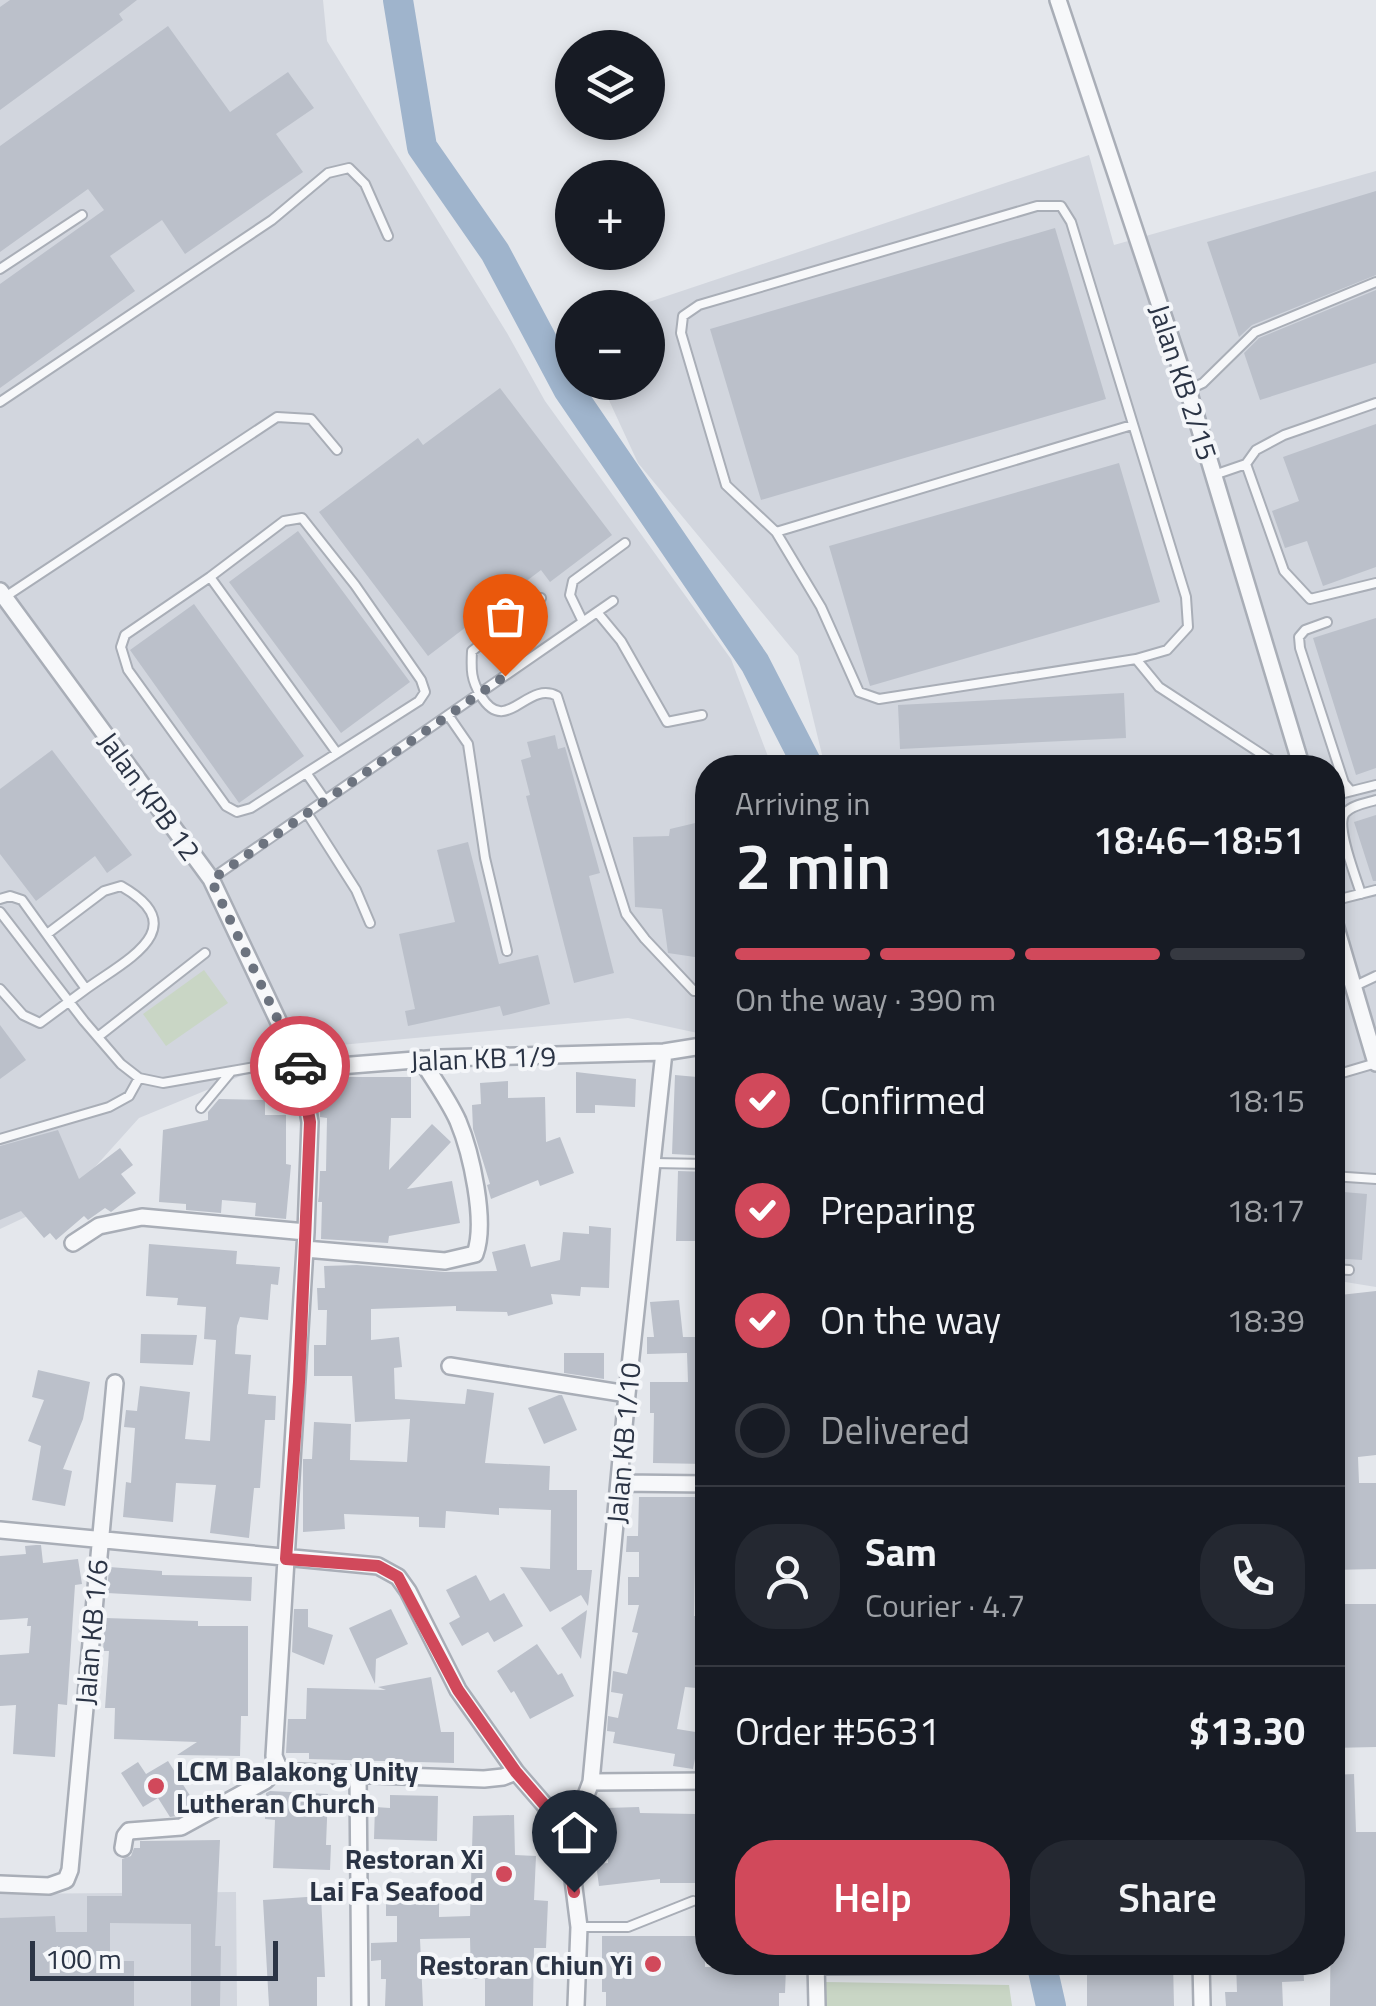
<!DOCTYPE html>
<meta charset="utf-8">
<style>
body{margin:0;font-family:"Titillium Web",sans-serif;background:#242831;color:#f1f3f6;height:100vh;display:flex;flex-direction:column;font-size:38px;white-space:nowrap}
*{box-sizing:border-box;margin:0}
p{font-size:32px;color:#9ea1a6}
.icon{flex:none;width:55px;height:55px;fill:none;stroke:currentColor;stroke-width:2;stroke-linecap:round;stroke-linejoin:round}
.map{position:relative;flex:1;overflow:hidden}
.panel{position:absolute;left:695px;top:755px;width:650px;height:1220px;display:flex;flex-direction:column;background:#171b24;border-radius:40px;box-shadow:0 5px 15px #0003}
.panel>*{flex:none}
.buttons{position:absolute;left:555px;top:30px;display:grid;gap:20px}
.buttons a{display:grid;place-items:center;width:110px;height:110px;border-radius:50%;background:#171b24;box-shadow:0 5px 15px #0003;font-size:50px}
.scale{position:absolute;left:30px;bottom:25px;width:248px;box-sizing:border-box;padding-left:10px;border:5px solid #2b3445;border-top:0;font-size:28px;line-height:35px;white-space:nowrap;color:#2b3445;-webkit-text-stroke:8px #f4f6f9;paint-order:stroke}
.pin{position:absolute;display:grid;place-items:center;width:85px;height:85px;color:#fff;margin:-102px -42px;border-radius:50% 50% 50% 0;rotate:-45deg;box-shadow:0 0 10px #0007}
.pin .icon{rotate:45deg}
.courier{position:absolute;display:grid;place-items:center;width:100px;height:100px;margin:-50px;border:8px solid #d1495b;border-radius:50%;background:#fff;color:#222;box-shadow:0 2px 12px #0007}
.overview em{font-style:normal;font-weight:600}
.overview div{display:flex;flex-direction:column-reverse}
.overview{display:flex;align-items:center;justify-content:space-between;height:170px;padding:0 40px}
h1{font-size:65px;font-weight:600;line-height:75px}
.bar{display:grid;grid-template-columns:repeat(4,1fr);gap:15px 10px;align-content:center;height:120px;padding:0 40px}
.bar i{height:12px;border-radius:8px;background:#363941}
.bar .selected{background:#d1495b}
.bar p{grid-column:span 4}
.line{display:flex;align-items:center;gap:25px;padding:0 40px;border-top:2px solid #363941}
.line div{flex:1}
.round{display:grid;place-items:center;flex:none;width:105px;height:105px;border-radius:40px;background:#242831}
ol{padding:0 40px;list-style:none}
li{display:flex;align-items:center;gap:30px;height:110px}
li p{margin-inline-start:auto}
li .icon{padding:10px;border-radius:50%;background:#d1495b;color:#fff;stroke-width:4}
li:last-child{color:#9ea1a6}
li i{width:55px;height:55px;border:5px solid #363941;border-radius:50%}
.cta{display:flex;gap:20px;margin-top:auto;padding:20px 40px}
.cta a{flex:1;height:115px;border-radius:40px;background:#d1495b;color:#fff;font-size:40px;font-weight:600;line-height:115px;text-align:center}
.cta a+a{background:#242831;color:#f1f3f6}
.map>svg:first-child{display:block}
.built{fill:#d2d6de}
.green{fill:#c9d6c5}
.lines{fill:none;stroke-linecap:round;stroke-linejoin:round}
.river{stroke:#9fb4cc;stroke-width:30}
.building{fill:#bbc0ca}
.lane-casing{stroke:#a9aeb7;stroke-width:12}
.street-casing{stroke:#a9aeb7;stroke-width:20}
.lane{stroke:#f7f8fa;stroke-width:8}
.street{stroke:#f7f8fa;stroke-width:15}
.done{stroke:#6c737f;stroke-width:10;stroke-dasharray:0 18}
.route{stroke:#d1495b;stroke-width:12}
.poi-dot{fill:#d1495b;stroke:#f4f6f9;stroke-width:4}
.labels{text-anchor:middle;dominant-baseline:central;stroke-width:8;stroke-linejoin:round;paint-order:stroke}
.street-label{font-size:28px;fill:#2b3445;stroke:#f4f6f9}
.poi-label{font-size:28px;font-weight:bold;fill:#2b3445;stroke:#f4f6f9;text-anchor:end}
</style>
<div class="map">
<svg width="1376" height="2006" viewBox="0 0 1376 2006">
<rect width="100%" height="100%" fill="#e4e7ec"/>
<path class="built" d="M0 0H323L327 41 507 333 545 401 731 659 772 767 708 768 707 1035 628 1018 309 1048 139 1118 68 1197 0 1229Z
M1089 155 1114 245 1376 171V1287L1333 1280 1332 768 825 767 798 656 638 463 601 383 648 382V308L634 307Z
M236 1892 237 2006H0V1894Z"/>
<path class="green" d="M204 970 228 1003 166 1046 143 1014Z
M826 1982 1009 1985 1012 2006H826Z"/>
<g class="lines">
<path class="river" d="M398 0 422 147 495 252 568 389 755 663 809 768
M1041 1962 1051 2006"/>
</g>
<path class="building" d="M10 0H137L119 14 123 20 0 110V7Z
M168 26 230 112 288 72 314 108 276 134 303 172 185 254 162 220 110 256 135 291 0 388V284L104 210 88 189 0 252V146Z
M1376 191V275L1252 325 1239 337 1207 242Z
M1055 228 1106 399 761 500 710 329Z
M1376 290V363L1260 400 1244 353 1259 338Z
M500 388 612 535 550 582 541 570 428 656 319 512 418 438 423 445Z
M1376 424V567L1323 586 1307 541 1285 548 1272 511 1299 501 1283 457Z
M1119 463 1160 602 870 686 829 546Z
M298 531 410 682 341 733 229 582Z
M194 604 304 756 239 803 130 650Z
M1376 618V768L1356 775 1313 638Z
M1124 693 1126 738 900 749 898 705Z
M555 735 558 749 565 747 600 873 589 876 614 973 574 983 526 796 530 795 521 760 531 757 527 742Z
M52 750 132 855 107 873 95 856 36 901 0 854V789Z
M1376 815V881H1373L1354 822Z
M708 820V959L668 953 662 909 635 907 633 837 669 836 670 829Z
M468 842 499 964 538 955 550 1004 503 1016 500 1006 408 1026 405 1011 415 1009 399 934 455 922 437 850Z
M0 1025 26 1060 0 1079Z
M576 1072 636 1079 635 1107 595 1105V1113H576Z
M675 1075 708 1078V1156L672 1154Z
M344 1077H411V1118H391L389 1170 432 1124 451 1142 407 1189 452 1181 460 1223 389 1236 388 1243 321 1239 322 1202H318L319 1195 320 1171H326L327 1118 320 1117 321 1079Z
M508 1081V1098L545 1097 546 1142 560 1137 574 1173 540 1186 538 1180 491 1199 487 1185 490 1184 473 1129 472 1105 481 1104 480 1083Z
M219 1099 265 1100V1115H286V1164L291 1165 286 1219 255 1216 256 1203 222 1200 221 1213 186 1210V1204L159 1202 163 1130 208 1120V1112Z
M58 1130 79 1179 120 1148 133 1165 121 1174 136 1193 111 1212 105 1208 88 1220 84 1216 56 1240 50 1233 44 1238 21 1211 0 1220V1146Z
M678 1171 708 1172V1241H676Z
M1332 1191 1367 1194 1362 1260 1332 1258Z
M589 1226 611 1228 609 1288 581 1287 580 1296 551 1294 553 1304 508 1316 507 1312 456 1311V1306L371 1309V1340L399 1337 402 1367 394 1368 395 1399 465 1404 467 1389 494 1393 485 1463 550 1466 549 1490H577V1570H592L588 1606 581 1595 550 1612 520 1567 550 1569 551 1510 499 1508V1515L446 1511 445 1528 419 1527V1517L344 1514 345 1529 303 1532V1459H312L314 1422 351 1424 350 1460 407 1462 410 1419 355 1422 352 1376H314V1345H326L327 1310H318L317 1288H325L324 1266 357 1265 445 1272 497 1271 492 1252 525 1244 531 1267 560 1260 563 1232 589 1234Z
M149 1244 237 1251 236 1264 280 1267 278 1285 271 1284 268 1320 240 1317 237 1326 235 1354 251 1355 248 1394 276 1396 275 1420H265L260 1488H254L249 1538 210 1533 216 1485 176 1483 173 1522 123 1517 126 1482 131 1483 135 1428 124 1427 126 1410 137 1411 140 1386 190 1392 185 1439 210 1441 216 1340 204 1339 206 1307 177 1305 178 1298 146 1296Z
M1376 1291V1455L1358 1457 1359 1483H1376V1569L1332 1570V1371H1335L1334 1341 1345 1340 1340 1295Z
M679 1300 683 1337H708L705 1464 653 1463 654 1413H650V1382H688L687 1353 647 1354V1337H654L650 1302Z
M141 1334 197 1335 193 1365 140 1363Z
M564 1353H604V1379L564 1373Z
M38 1370 90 1382 83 1419 63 1469 72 1471 65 1506 32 1500 41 1446 28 1441 44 1400 32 1397Z
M559 1395H562L577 1430 544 1444 528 1408Z
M639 1497H708V1531H703L702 1564H695L694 1616 708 1617V1689L685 1687 677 1729 708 1734V1761L695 1759 693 1769 673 1766 675 1754 613 1743 615 1732 607 1731 608 1716 618 1718 623 1694 611 1692 613 1671 627 1674 638 1633 632 1632 639 1605H628V1577H639V1552H626L627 1536H638Z
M36 1545H41L43 1563 78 1559 82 1584 75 1585 67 1705 58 1704 55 1757 13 1754 16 1705 0 1706V1655L29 1653 31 1626H27L28 1618 0 1620V1556L26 1554 25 1546Z
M109 1567 162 1571V1575L252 1577 251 1601 107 1593Z
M476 1575 490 1601 504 1593 523 1626 494 1642 488 1632 462 1646 449 1623 460 1617 446 1590Z
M1344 1604H1376V1747L1332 1748V1636H1345Z
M294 1609H308V1627L333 1635 324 1665 292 1652Z
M391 1609 408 1644 376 1659 375 1684 349 1628Z
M587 1610 581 1659 561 1628Z
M105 1618 198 1621V1626H248V1716H241L240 1756 177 1755 197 1742 114 1739 115 1708H105L109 1651H103Z
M537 1644 558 1675 562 1673 574 1696 530 1719 514 1691 511 1693 497 1671Z
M431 1677 441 1732H454V1763L309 1759V1753H286L288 1719H306L307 1688 386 1690 378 1687Z
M168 1761 196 1805 178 1816 170 1817 158 1798 143 1807 121 1773 138 1762 146 1774Z
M1354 1774 1356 1832H1376V2006H1330L1332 1775Z
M270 1791 328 1794 326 1845H331L330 1870 273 1868 275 1820 265 1819 266 1793Z
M390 1795 438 1796 437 1841 374 1839 375 1807 390 1808Z
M639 1807 640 1813 696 1814 695 1883H660V1879L599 1886 596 1864 608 1863 606 1808Z
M514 1815 515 1855 536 1856 534 1900 548 1901 546 1948H534L533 2006H485V1979H471L470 1938 420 1939 423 2006H385L386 1979H381V1960L371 1961V1943L397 1942V1916H386V1894L439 1893V1917L470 1916 473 1816Z
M220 1840 215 1946H221L220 2006H191V1924L110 1923V1961H134V2006H0V1918L55 1916 56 1932H87V1896H122V1859L131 1856 134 1848H140V1841Z
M321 1896 325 1977H317V2006H269L263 1900Z
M602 1936H705V1967L786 1968 785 1993H779V2006H606V1992H602Z
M1087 1962H1173L1174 2006H1087Z
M1236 1962H1303L1304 1981 1282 1982 1283 2006H1226L1225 1992H1237Z"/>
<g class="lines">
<defs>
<path id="lane" d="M0 269 82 215
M1188 390 1203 383 1255 332 1376 282
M0 402 272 220 328 173 349 168 365 184 388 236
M1246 464 1284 571 1310 599 1376 583
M1214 475 1246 464 1256 450 1284 435 1376 403
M302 518 355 585 421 680 425 692 419 701 251 808 237 812 226 806 128 670 121 647 125 635 210 577 284 521Z
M776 532 1132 425
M210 577 337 753
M5 597 277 417 311 419 337 450
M541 598 472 651C471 670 471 680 481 696 506 737 527 680 557 696L626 914 645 939 694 991 708 990
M597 612 621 641 667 722 702 715
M583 622 570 595 573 581 625 543
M1327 622 1305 630 1299 637 1300 648 1344 783 1350 790
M1136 659 1167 650 1188 627 1186 597 1071 222 1061 206H1037L699 305 683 316 681 333 726 485 776 532 821 607 859 692 879 699 1136 659 1159 687 1283 768
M448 715 468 744 485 858 507 951
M307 774 325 800
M1332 796 1376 785
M307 813 356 890 370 923
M211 879 613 601
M1361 894C1356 877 1335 826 1345 813 1352 805 1366 803 1376 800
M0 899 10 896 22 900 86 989 40 1023 23 1015 0 989
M1332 901 1376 890
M0 912 84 1021 121 1064 139 1078 163 1083 295 1060
M47 934 104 891 121 886C195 928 126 960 86 989
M1355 986 1376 976
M99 1036 205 953
M1332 1076 1376 1063
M201 1108 230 1073
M0 1139 109 1107 129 1096 139 1078
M653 1163 708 1164
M1332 1176 1376 1179
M1332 1269 1349 1270
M579 1927H628L693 1901"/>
<path id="street" d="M1058 0 1188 390 1302 768
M0 591 211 879 301 1069 310 1122 306 1232 274 1756 279 1768 292 1772 484 1779 503 1777 516 1772
M1332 914 1376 1063
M301 1069 440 1058 664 1052 708 1045
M73 1243 99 1226 142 1217 306 1232
M305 1249 445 1261 475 1254C487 1222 471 1152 458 1121 448 1099 433 1079 421 1059
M450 1366 627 1394
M620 1483 708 1484
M0 1530 378 1566 398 1577 408 1591 458 1690 516 1772 562 1825 570 1856 579 1927 576 2006
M358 1774 360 2006
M591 1782 708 1781
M562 1825 581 1808 591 1782 627 1394 664 1052
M123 1848 125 1836 129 1831 181 1827 265 1781 279 1768
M0 1884 49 1886 66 1880 70 1870 115 1383
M816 1962 817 2006
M1201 1962 1202 2006
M817 1966 980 1965"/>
</defs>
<use href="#lane" class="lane-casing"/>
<use href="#street" class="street-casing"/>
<use href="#lane" class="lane"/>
<use href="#street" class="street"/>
</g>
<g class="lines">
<path class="done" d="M300 1066 211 880 505 676"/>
<path class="route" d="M300 1066 310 1122 299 1382 286 1559 378 1566 398 1577 458 1690 516 1772 562 1825 574 1892"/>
</g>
<g class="poi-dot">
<circle cx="156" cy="1786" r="10"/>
<circle cx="504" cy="1874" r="10"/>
<circle cx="653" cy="1964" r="10"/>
</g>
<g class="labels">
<g class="street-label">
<text transform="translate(1184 382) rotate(72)">Jalan KB 2/15</text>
<text transform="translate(150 796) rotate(54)">Jalan KPB 12</text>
<text transform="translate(483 1058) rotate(-2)">Jalan KB 1/9</text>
<text transform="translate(623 1443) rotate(-85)">Jalan KB 1/10</text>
<text transform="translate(91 1632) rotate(-85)">Jalan KB 1/6</text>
</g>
<g class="poi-label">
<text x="176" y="1770" text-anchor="start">LCM Balakong Unity<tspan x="176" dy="32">Lutheran Church</tspan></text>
<text x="484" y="1858">Restoran Xi<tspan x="484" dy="32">Lai Fa Seafood</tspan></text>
<text x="633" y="1964">Restoran Chiun Yi</text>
</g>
</g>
</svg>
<div class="buttons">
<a><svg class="icon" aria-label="layers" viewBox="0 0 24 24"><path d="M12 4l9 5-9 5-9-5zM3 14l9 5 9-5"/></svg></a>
<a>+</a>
<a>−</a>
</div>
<div class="scale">100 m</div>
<div class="pin" style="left:505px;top:676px;background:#ea580c"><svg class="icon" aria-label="bag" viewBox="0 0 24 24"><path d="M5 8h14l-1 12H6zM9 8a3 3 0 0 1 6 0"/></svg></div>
<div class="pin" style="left:574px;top:1892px;background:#1f2937"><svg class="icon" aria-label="home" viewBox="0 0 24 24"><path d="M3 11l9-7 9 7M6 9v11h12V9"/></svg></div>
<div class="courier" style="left:300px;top:1066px"><svg class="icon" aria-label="car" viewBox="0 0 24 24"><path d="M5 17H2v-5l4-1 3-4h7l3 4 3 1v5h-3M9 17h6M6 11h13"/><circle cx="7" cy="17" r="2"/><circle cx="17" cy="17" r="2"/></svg></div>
<section class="panel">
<div class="overview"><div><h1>2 min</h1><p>Arriving in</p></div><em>18:46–18:51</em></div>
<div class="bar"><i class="selected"></i><i class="selected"></i><i class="selected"></i><i></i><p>On the way · 390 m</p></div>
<ol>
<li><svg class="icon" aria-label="check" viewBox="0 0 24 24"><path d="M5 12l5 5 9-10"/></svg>Confirmed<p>18:15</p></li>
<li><svg class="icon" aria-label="check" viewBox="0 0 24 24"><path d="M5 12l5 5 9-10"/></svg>Preparing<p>18:17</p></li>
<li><svg class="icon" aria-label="check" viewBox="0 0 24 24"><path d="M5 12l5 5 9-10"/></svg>On the way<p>18:39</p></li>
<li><i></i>Delivered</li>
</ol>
<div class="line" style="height:180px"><a class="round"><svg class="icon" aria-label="person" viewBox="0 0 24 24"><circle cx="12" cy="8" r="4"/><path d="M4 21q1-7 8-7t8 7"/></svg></a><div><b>Sam</b><p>Courier · 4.7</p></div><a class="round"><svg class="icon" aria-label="phone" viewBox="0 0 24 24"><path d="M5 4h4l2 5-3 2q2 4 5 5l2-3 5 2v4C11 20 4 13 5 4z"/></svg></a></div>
<div class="line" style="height:130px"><div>Order #5631</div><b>$13.30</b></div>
<div class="cta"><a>Help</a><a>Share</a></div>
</section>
</div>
